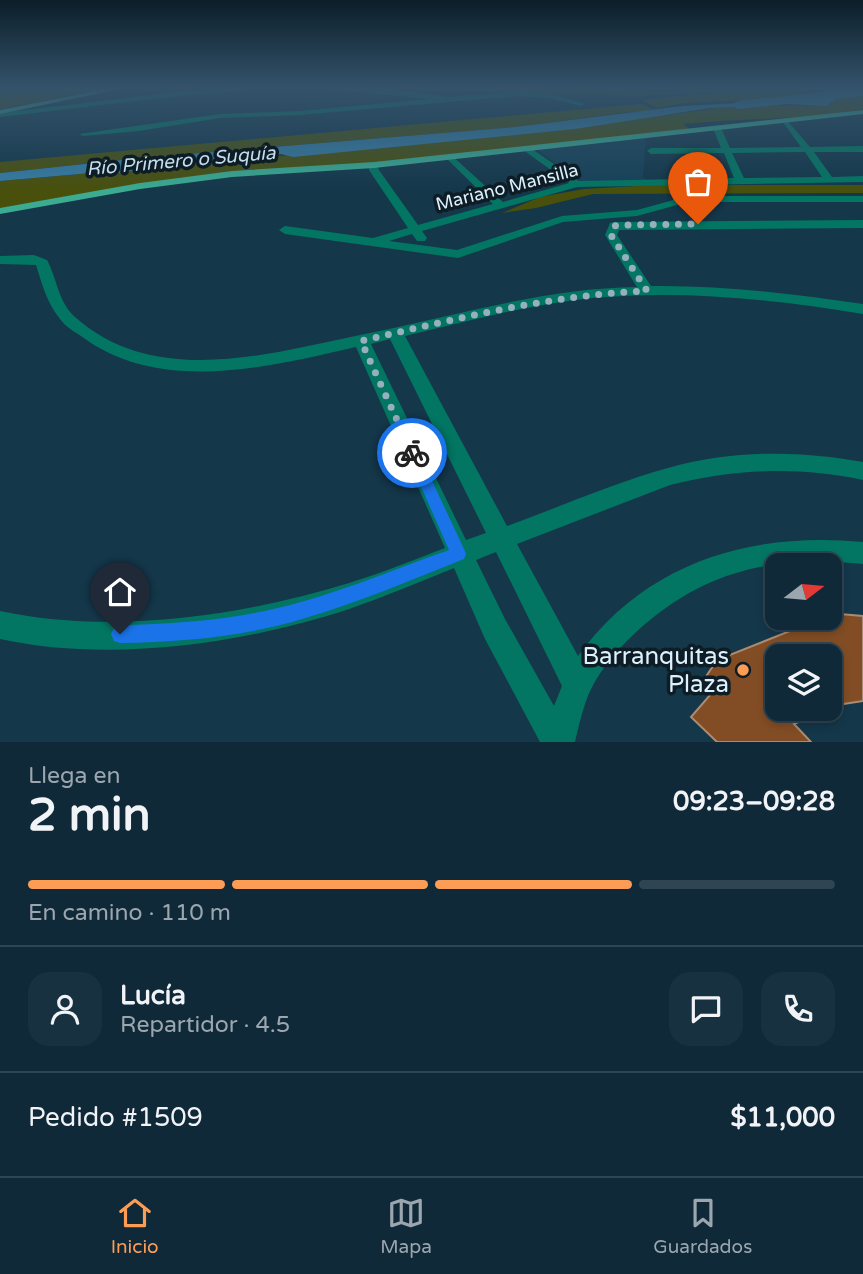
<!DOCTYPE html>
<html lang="es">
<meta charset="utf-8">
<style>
body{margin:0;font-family:"Varela Round",sans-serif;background:#183140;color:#f1f3f6;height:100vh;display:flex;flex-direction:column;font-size:26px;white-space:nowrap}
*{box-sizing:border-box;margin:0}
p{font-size:23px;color:#9ba6ae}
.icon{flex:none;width:38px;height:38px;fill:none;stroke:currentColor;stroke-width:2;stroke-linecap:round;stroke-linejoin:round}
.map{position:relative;height:742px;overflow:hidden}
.drawer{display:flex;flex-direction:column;background:#0f2938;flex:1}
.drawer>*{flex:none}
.needle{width:46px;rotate:74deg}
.controls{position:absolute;left:765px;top:553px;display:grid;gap:14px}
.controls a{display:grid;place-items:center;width:77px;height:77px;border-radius:14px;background:#0f2938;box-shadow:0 4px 10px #0003,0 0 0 2px #2f4553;font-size:35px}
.pin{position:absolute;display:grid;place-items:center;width:60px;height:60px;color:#fff;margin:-72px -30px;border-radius:50% 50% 50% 0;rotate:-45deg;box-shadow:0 0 7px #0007}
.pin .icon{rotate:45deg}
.courier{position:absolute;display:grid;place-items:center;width:70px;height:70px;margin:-35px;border:5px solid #1a73e8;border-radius:50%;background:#fff;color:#222;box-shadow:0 2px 9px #0007}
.head em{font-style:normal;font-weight:700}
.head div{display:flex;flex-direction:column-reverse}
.head{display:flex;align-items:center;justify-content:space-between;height:119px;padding:0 28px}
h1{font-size:46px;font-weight:700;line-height:52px}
.bar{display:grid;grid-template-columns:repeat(4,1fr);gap:10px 7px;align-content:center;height:84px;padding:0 28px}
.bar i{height:9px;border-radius:5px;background:#2f4553}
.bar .on{background:#fd9c55}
.bar p{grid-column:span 4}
.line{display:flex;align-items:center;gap:18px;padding:0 28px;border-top:2px solid #2f4553}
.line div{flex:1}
.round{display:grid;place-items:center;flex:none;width:74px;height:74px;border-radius:21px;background:#183140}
.tabs{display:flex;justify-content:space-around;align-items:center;height:98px;border-top:2px solid #2f4553;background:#0f2938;font-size:19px;color:#9ba6ae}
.tabs a{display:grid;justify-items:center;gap:4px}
.tabs .on{color:#fd9c55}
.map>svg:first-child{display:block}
.built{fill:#154158}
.green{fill:#49500c}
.water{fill:#367ca2}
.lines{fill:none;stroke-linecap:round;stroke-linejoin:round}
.river{fill:#367ca2;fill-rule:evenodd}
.building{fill:#824d24;stroke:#ac8b74;stroke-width:2}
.minor{fill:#027662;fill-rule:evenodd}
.primary{fill:#3bab92;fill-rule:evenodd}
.route{fill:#1a73e8}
.done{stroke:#97b0be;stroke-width:7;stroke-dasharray:0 12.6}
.poi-dot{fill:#fd9c55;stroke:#0e1d25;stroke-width:2.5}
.labels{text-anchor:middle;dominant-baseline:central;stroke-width:7;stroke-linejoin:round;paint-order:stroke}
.far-street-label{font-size:18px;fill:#ddf1fd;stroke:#0e1d25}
.far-water-label{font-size:19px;font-style:italic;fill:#c3ddee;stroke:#0e1d25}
.near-poi-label{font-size:24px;fill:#ddf1fd;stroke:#0e1d25;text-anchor:end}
</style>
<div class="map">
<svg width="863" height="742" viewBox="0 0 863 742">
<rect width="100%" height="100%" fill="#14374a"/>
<path class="built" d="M646 138 643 177 647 181 581 182 537 150Z"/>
<path class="green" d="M11 87H108L110 88 0 109V91Z
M341 87H614C658 99 705 87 750 87L697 93 633 96Z
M763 87 838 88 804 91 802 98 683 103 657 108 642 100Z
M863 94V109C804 120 743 118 683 124L691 130 374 165 222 174 0 211V181L91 173 101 176 143 169 151 172 174 164 371 149 662 115 655 110 620 113 515 127 140 158 0 173V162L641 104 667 115 739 105 826 106 841 96Z
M654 185H863V193L593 194 536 208 502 213 540 197 584 189Z"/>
<path class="water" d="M863 89V94L841 96 826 106 788 104 710 108 575 129 293 157 281 154 213 163 174 164 151 172 143 169 101 176 91 173 0 181V173L140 158 515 127 682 106 816 99 817 92Z"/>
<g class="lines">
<path class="river" d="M863 88V96L738 109 731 105 738 101Z"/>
</g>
<path class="building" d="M840 614 863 616V701L830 706V656H777V709H827L794 724 811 742H717L691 717 711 694 703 681 717 660 800 627 796 622Z"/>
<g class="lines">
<path class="minor" d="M0 87H10L0 91Z
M256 87H283L169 97 0 117V113L169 93Z
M307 87 390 89 448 97 516 92 551 94 585 104 581 106 551 98 516 96 300 115 220 118 139 131 83 136 79 134 220 114 300 111 430 99Z
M786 119 810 147 863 146V152H814L832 177 863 176V182L577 187 422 231 427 238 425 241H417L412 234 389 241 457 250 562 216 637 210 688 196H863V202H688L637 216 563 222 458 258 285 234 279 230 285 226 373 238 408 228 369 170V165L374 162 377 163 379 170 418 225 493 204 447 159V155L450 154 503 202 569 183 526 152 525 150 529 147 579 181 734 178 724 153 651 154 647 151 651 148H721L713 128 717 126 721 128 730 148 801 147 782 121ZM805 152 822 177 744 178 732 153Z
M863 220V228L619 230 617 235 651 286C722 285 793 294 863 304V314C773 299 683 290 593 298 529 304 466 322 405 336L507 526C560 507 613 483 668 468 732 450 798 450 863 462V480C797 466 735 469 670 485L517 544 578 656C646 562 752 531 863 542V564C777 556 711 568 644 625 623 643 602 666 590 691 583 707 579 725 575 742H540L485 639 454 568C419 582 384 597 349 609 243 644 110 663 0 639V611C111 635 242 616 349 583 382 573 413 560 445 548L356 347C269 367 159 395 81 336 73 331 65 326 60 319 47 303 42 284 36 265L0 264V256L34 255 47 260C57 278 58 302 75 317 155 388 268 354 360 335 451 317 544 288 637 287L605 235 610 223 614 222ZM390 339 486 533 466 540 371 344ZM496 552 562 686 554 706 505 619 476 560Z"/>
<path class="primary" d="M117 87H129L0 114V110Z
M863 110V114L374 168 232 177 140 189 0 214V208L140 183 232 171 374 162Z"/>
</g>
<linearGradient id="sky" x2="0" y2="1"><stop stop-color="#0b1e29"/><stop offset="0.46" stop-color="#34536b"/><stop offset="1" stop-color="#34536b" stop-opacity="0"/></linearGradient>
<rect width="863" height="191" fill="url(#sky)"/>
<path class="route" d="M412 448 419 453 464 549 466 554 464 559C411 580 357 603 302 619 243 637 181 642 120 643L114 641 111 634 114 628 120 625C181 624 242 619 301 602 351 588 400 567 449 550L406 453Z"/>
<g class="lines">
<path class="done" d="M412 453 361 341C455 319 550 295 647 291L611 235 614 226 623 225 698 224"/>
</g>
<circle class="poi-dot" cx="743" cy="670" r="7"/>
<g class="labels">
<g class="far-street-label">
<text transform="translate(507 187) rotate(-14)">Mariano Mansilla</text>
</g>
<g class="far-water-label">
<text transform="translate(181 161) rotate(-5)">Río Primero o Suquía</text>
</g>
<g class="near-poi-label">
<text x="729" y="656">Barranquitas<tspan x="729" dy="28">Plaza</tspan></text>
</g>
</g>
</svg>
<div class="controls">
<a><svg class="needle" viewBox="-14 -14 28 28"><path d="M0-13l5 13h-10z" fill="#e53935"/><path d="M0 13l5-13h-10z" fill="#9ba6ae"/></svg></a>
<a><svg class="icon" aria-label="layers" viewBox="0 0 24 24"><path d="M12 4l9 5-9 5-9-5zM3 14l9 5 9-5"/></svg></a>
</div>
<div class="pin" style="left:698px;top:224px;background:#ea580c"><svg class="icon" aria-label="bag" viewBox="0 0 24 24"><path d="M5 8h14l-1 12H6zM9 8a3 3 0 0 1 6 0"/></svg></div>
<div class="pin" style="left:120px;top:634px;background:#1f2937"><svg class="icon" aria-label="home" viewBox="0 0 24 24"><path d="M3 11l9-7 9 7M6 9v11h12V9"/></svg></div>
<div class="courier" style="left:412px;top:453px"><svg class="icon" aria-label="bike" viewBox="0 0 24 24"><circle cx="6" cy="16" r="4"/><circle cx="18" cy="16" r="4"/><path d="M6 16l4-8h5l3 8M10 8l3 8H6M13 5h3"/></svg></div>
</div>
<section class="drawer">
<div class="head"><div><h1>2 min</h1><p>Llega en</p></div><em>09:23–09:28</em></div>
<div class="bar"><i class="on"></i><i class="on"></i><i class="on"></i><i></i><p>En camino · 110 m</p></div>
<div class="line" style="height:126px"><a class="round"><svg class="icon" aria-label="person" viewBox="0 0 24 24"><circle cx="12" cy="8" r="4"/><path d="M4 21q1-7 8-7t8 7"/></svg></a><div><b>Lucía</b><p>Repartidor · 4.5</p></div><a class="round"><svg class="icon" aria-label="chat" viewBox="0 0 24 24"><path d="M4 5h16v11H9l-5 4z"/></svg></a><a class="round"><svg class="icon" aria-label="phone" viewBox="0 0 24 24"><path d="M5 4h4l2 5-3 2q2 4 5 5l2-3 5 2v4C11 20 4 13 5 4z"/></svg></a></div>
<div class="line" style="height:91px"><div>Pedido #1509</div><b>$11,000</b></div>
</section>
<nav class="tabs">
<a class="on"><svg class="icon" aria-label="home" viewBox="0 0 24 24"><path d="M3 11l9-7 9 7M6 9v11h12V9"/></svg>Inicio</a>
<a><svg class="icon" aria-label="map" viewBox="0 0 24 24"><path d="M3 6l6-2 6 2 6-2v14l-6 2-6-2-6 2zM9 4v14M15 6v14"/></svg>Mapa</a>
<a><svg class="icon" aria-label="saved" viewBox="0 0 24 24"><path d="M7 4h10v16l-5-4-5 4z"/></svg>Guardados</a>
</nav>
